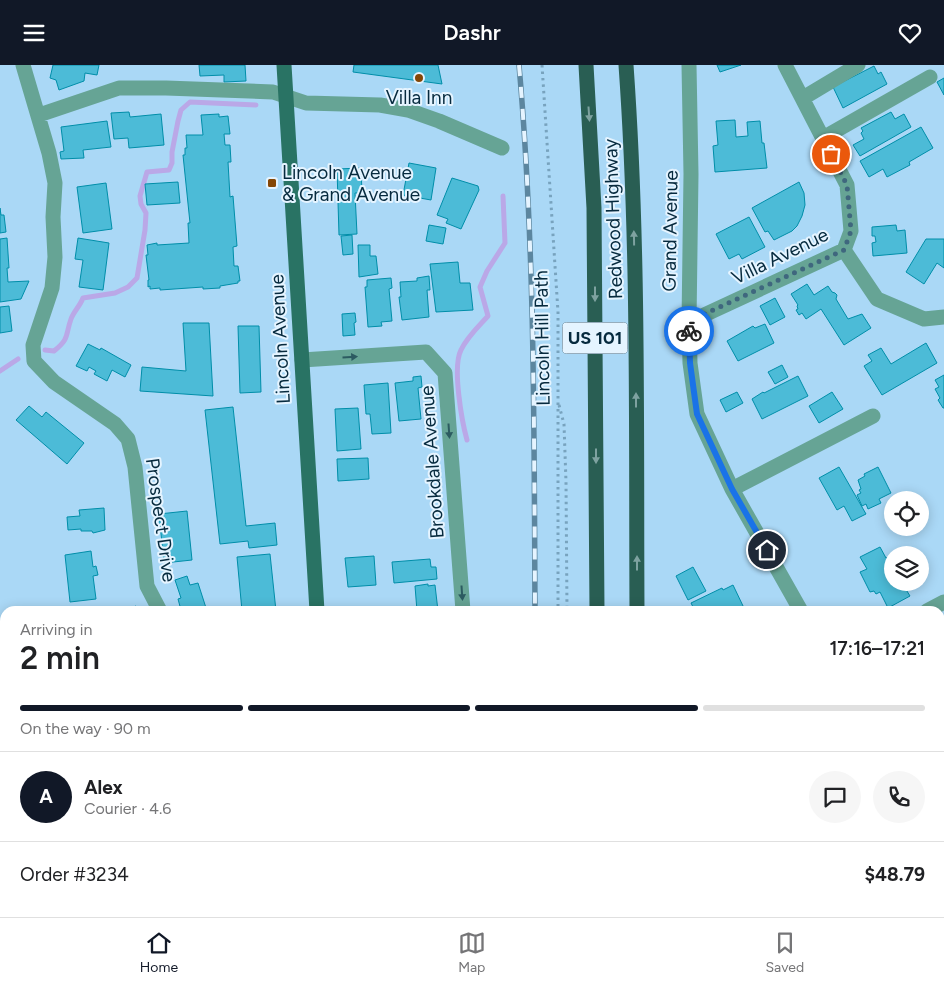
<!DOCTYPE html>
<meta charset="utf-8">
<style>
body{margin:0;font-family:Figtree,sans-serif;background:#f6f6f6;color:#202124;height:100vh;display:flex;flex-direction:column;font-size:19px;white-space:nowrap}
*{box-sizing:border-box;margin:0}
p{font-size:16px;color:#757577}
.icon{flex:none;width:28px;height:28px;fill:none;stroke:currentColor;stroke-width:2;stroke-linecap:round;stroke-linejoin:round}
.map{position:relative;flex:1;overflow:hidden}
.details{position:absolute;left:0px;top:541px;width:945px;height:311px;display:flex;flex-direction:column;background:#fff;border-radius:15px 15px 0 0;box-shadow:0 2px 12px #0003}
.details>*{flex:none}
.fabs{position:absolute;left:884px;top:426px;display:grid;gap:10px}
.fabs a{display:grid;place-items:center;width:45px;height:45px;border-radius:50%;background:#fff;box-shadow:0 2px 12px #0003;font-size:25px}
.pin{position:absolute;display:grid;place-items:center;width:42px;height:42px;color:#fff;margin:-21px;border:2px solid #fff;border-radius:50%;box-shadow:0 1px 5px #0007}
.courier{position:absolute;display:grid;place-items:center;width:50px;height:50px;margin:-25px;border:4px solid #1a73e8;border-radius:50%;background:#fff;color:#222;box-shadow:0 1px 6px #0007}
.head em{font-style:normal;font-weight:600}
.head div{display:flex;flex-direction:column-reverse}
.head{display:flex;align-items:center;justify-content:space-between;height:85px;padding:0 20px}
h1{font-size:32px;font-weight:600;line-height:38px}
.bar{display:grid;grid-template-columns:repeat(4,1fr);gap:8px 5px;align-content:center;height:60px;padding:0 20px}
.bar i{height:6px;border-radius:4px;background:#e0e0e0}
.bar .selected{background:#111827}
.bar p{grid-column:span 4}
.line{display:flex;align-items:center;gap:12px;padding:0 20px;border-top:1px solid #e0e0e0}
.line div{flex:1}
.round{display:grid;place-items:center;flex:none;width:52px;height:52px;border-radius:26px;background:#f6f6f6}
header{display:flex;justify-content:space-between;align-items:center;height:65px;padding:0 20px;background:#111827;color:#fff;font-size:22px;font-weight:600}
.tabs{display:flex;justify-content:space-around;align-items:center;height:70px;border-top:1px solid #e0e0e0;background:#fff;font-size:14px;color:#757577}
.tabs a{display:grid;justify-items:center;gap:2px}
.tabs .selected{color:#111827}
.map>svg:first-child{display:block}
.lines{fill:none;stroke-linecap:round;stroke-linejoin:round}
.stream{stroke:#baa8e7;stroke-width:5}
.building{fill:#4cbbd7;stroke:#008ea9}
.path{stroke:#78a3be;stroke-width:3;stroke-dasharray:2.5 4;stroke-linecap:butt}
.minor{stroke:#66a495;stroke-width:15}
.major{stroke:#297364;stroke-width:15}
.highway{stroke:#295e53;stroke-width:15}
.rail-casing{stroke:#5c869f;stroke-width:5.5}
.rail{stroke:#e5f4ff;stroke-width:4;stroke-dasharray:11;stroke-linecap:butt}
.oneway{fill:#7ea2a0}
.oneway2{fill:#2c5b61}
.done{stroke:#3f677e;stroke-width:5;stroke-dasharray:0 9}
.route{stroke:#1a73e8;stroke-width:6}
.poi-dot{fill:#844606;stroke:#e5f4ff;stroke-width:2}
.labels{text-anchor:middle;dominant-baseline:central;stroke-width:4;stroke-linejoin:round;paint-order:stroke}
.shield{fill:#e5f4ff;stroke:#496778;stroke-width:1}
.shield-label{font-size:18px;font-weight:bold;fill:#062a3e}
.poi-label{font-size:19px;fill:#062a3e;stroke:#e5f4ff}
.street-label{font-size:19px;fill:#062a3e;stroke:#e5f4ff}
</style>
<header><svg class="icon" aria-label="menu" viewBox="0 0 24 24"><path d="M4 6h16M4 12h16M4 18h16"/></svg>Dashr<svg class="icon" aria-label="heart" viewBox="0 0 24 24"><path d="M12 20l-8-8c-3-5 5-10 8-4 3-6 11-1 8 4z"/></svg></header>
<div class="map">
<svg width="944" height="852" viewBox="0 0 944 852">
<rect width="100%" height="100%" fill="#aad8f6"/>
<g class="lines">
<path class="stream" d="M45 285 54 286C70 273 65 271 71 254 74 246 80 241 83 233L115 228 128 222 137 213 145 165 146 148 141 139 140 131 147 107 169 105 172 98V87L178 56 181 45 190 37 256 40
M0 306 18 294
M467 375C462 357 452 302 461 285 467 272 478 262 488 251L480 222 487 206 505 178 503 131"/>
</g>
<path class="building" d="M53 0H99L97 10 85 8 84 16 59 25 56 15 50 13Z
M199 0H245L246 16 224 17V10L200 11Z
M354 0H438L442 19 353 7Z
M717 0H741L720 7Z
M874 1 878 9 881 7 887 19 843 43 833 22Z
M944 13V30L937 17Z
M129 47 130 52 161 49 164 80 129 83 128 73 114 74 111 48Z
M891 47 895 54 904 49 911 62 860 91 853 80 864 74 861 68 863 66 861 63Z
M219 49V52L228 51 230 69H224L225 80H230L231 97H228L230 132 233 131 237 181 233 182 234 201H238L240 216H238V218L220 221V223L203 224V222L160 225V223L150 224V221L148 222V215H149L146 190H148L147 180 157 178V180L189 178 188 158H190L183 90H185V83H187L186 70H203L201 50Z
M735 55 736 72 748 71 747 57 760 56 762 78H764L767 103 715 107 713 81 718 80 716 56Z
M107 56 111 82 83 85 84 93 61 94 60 87 64 86 61 62Z
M921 62 933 83 909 97 910 100 887 112 883 104 869 112 860 96Z
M409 98 436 103 431 135 403 130Z
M361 103 362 128H355L357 169 339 170 337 104Z
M452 113 478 121 479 125 461 164 446 158 448 154 437 150Z
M178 117 180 138 147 140 145 119Z
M799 117 804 128 805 140 802 151 797 161 792 166 774 175 768 166 765 167 752 143Z
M106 118 112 164 83 168 77 122Z
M0 143 1 150H4L6 167 0 168Z
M749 152 765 182 742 194 739 189 729 194 716 169Z
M429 160 446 163 443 179 426 176Z
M896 160 897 166 905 165 907 188 873 191 872 178 876 177 875 171H872V162Z
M352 170 353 189 343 190 341 171Z
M7 173 9 203H7L8 217 29 216 21 234 0 237V174Z
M78 173 109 178 103 225 79 222 83 195 75 194Z
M926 174H944V203L937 198 924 219 906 207Z
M358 180H370V191H376L378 209 359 212Z
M458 197 460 218H470L473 245 436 247 430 199Z
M429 211 430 225H427L429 252 402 255 399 232H401L400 217 417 216V213Z
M391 213 392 223 389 224 392 256 381 257 382 261 368 262 365 222H367V215Z
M807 219 814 230 828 221 832 227 835 228 837 230 836 234 848 254 862 249 871 263 844 280 821 244 806 254 802 248 799 250 796 245 798 244 797 241 798 240 791 229Z
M775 233 785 252 770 260 760 241Z
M9 241 12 266 0 268V242Z
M355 248 356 257 354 258 355 270 343 271 342 249Z
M183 258H209L213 331 140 326 142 302 186 306Z
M765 259 774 278 738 296 727 276 753 261 755 263Z
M238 261H259L261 327 240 328Z
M926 278 937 298 882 330 864 301 872 296 868 290 881 283 891 299Z
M88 279 100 285 101 283 131 300 125 312 112 305 107 316 94 309 96 306 89 302 87 306 76 301Z
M782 300 788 312 775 319 768 307Z
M944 310V343H943L938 335 940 333 935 324 939 322 935 315Z
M421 311 422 322 418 323 421 354 399 356 395 318 413 316V312Z
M798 311 808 331 762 354 752 334 763 327 764 328Z
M388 318 391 368 372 369 370 349H366L364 320Z
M737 327 743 338 726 347 720 335Z
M832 327 843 344 819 358 809 341Z
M29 341 42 352 46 347 84 378 67 399 16 355Z
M233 342 246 461 275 458 277 480 249 483 248 476 220 479 205 345Z
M358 343 361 384 337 386 335 344Z
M368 393 369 414 338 416 337 394Z
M839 402 866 449 852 456 844 441 837 445 819 413Z
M878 402 891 428 879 434 881 438 868 444 866 439 862 441 857 430 861 428 859 425 861 424 858 415 865 411 864 409Z
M104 443 105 465 93 468 92 466H81V464L68 465 67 452 80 451 79 445Z
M187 446 192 495 164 498 159 449Z
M880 482 886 493 889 492 892 499V518H902L910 531 888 543 880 527 876 529 874 526 870 527 860 507 867 504 860 492Z
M91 486 93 502 96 501 98 510 93 511 96 534 70 537 65 490Z
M270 489 276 546H242L237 492Z
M374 491 376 520 348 522 345 493Z
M430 494 431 502H436L437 514 394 518 392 497Z
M693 502 706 526 688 535 676 511Z
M187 511 190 520 198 518 207 546H186L185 544 181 545 178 534 181 533 175 515Z
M428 519V521L435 520 438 546H417L415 521Z
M733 520 744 543 737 546H695L691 538 722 523 723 525Z
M136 541 138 546H122Z
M944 625V656L940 658V627Z
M0 782 5 784 0 798Z
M213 848H231L233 852H213Z
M241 848H272V852H241Z
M285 848H303L302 852H285Z
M796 848H835L839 852H795L793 850Z"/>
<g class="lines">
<path class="path" d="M542 0 558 247V546
M559 340 564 359 566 417 567 546
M560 848V852
M569 848V852
M679 852 685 848"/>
<path class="minor" d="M23 0 49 88 55 118 53 152 55 192 52 223 33 280 34 296 54 317 115 359 128 374 135 402 147 521 160 546
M689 0 691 109 689 257 690 298 697 349 732 424 801 546
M803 33 858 0
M39 50 119 23H166L273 27 306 38 380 40 408 45 439 56 502 83
M823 73 930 12
M844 185 877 234 924 254 944 252
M689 257 844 185 851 166 847 120 785 0
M302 295 426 287 445 308 463 546
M732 424 873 351
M927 546 944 537
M940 697 944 695
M940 758 944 762
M940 846 944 850
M486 848V852
M893 848 898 852
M69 852 71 848
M705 852 711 848
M745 852 751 848"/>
<path class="major" d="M284 0 317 546
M350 848 351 852"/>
<path class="highway" d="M586 0 594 143 597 546
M626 0C639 182 636 364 637 546
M599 848V852
M639 848V852"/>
<defs>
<path id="rail" d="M519 0C535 182 534 364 535 546
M537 848V852"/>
</defs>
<use href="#rail" class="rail-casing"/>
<use href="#rail" class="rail"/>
</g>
<defs><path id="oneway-solid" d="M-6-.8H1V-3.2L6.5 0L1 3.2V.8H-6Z" transform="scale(1.25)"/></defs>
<g class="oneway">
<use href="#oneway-solid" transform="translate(589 49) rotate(86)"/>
<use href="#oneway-solid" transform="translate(634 173) rotate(-91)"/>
<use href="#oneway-solid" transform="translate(595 229) rotate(90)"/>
<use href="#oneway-solid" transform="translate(636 335) rotate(-90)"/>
<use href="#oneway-solid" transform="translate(596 391) rotate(90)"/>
<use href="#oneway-solid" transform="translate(637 498) rotate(-90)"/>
</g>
<g class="oneway2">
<use href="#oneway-solid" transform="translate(350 292) rotate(-4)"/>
<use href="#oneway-solid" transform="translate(449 366) rotate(86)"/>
<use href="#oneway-solid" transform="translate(462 528) rotate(86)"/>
</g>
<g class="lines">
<path class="done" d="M689 266V256L844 185 851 166 847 120 831 89"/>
<path class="route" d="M689 266 690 298 697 349 732 424 767 485"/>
</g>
<g class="poi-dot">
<circle cx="419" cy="13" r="5"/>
<rect x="267" y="113" width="10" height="10" rx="2.5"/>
</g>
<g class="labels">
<rect class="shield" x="562.5" y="257.5" width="65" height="31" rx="4"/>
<g class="shield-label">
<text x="595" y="273">US 101</text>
</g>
<g class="poi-label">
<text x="419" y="32">Villa Inn</text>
<text x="282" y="107" text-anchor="start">Lincoln Avenue<tspan x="282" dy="22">&amp; Grand Avenue</tspan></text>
</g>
<g class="street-label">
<text transform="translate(613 154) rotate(-92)">Redwood Highway</text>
<text transform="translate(670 166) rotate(-89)">Grand Avenue</text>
<text transform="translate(780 191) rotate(-26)">Villa Avenue</text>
<text transform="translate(542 273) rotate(-91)">Lincoln Hill Path</text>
<text transform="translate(280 274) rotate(-93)">Lincoln Avenue</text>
<text transform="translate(432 397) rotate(-94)">Brookdale Avenue</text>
<text transform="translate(161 455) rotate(82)">Prospect Drive</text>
</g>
</g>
</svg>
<div class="fabs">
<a><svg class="icon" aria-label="locate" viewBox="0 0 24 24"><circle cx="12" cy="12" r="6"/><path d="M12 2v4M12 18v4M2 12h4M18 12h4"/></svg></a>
<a><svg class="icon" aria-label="layers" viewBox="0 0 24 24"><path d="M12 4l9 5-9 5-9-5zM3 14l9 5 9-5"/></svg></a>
</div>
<div class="pin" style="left:831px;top:89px;background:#ea580c"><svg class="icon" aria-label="bag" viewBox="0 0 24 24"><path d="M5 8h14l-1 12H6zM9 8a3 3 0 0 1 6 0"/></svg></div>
<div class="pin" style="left:767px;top:485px;background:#1f2937"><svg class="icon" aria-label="home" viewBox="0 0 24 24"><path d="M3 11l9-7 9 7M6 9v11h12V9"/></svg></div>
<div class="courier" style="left:689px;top:266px"><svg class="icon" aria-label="bike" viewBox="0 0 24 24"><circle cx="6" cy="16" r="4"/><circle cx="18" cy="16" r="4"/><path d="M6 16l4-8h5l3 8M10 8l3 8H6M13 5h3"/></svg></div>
<section class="details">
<div class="head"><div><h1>2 min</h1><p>Arriving in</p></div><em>17:16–17:21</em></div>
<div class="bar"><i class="selected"></i><i class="selected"></i><i class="selected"></i><i></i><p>On the way · 90 m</p></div>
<div class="line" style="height:90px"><b class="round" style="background:#111827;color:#fff">A</b><div><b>Alex</b><p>Courier · 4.6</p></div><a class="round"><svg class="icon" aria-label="chat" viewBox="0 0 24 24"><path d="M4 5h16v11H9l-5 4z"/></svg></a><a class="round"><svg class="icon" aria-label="phone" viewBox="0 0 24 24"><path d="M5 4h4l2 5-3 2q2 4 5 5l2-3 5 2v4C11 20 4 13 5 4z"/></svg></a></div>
<div class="line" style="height:65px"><div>Order #3234</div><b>$48.79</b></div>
</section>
</div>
<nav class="tabs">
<a class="selected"><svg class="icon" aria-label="home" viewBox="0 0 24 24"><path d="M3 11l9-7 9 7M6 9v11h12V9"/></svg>Home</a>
<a><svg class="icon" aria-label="map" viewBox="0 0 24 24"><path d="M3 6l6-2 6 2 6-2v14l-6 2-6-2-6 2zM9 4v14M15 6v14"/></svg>Map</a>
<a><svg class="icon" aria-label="saved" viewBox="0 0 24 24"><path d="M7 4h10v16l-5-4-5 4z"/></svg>Saved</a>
</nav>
